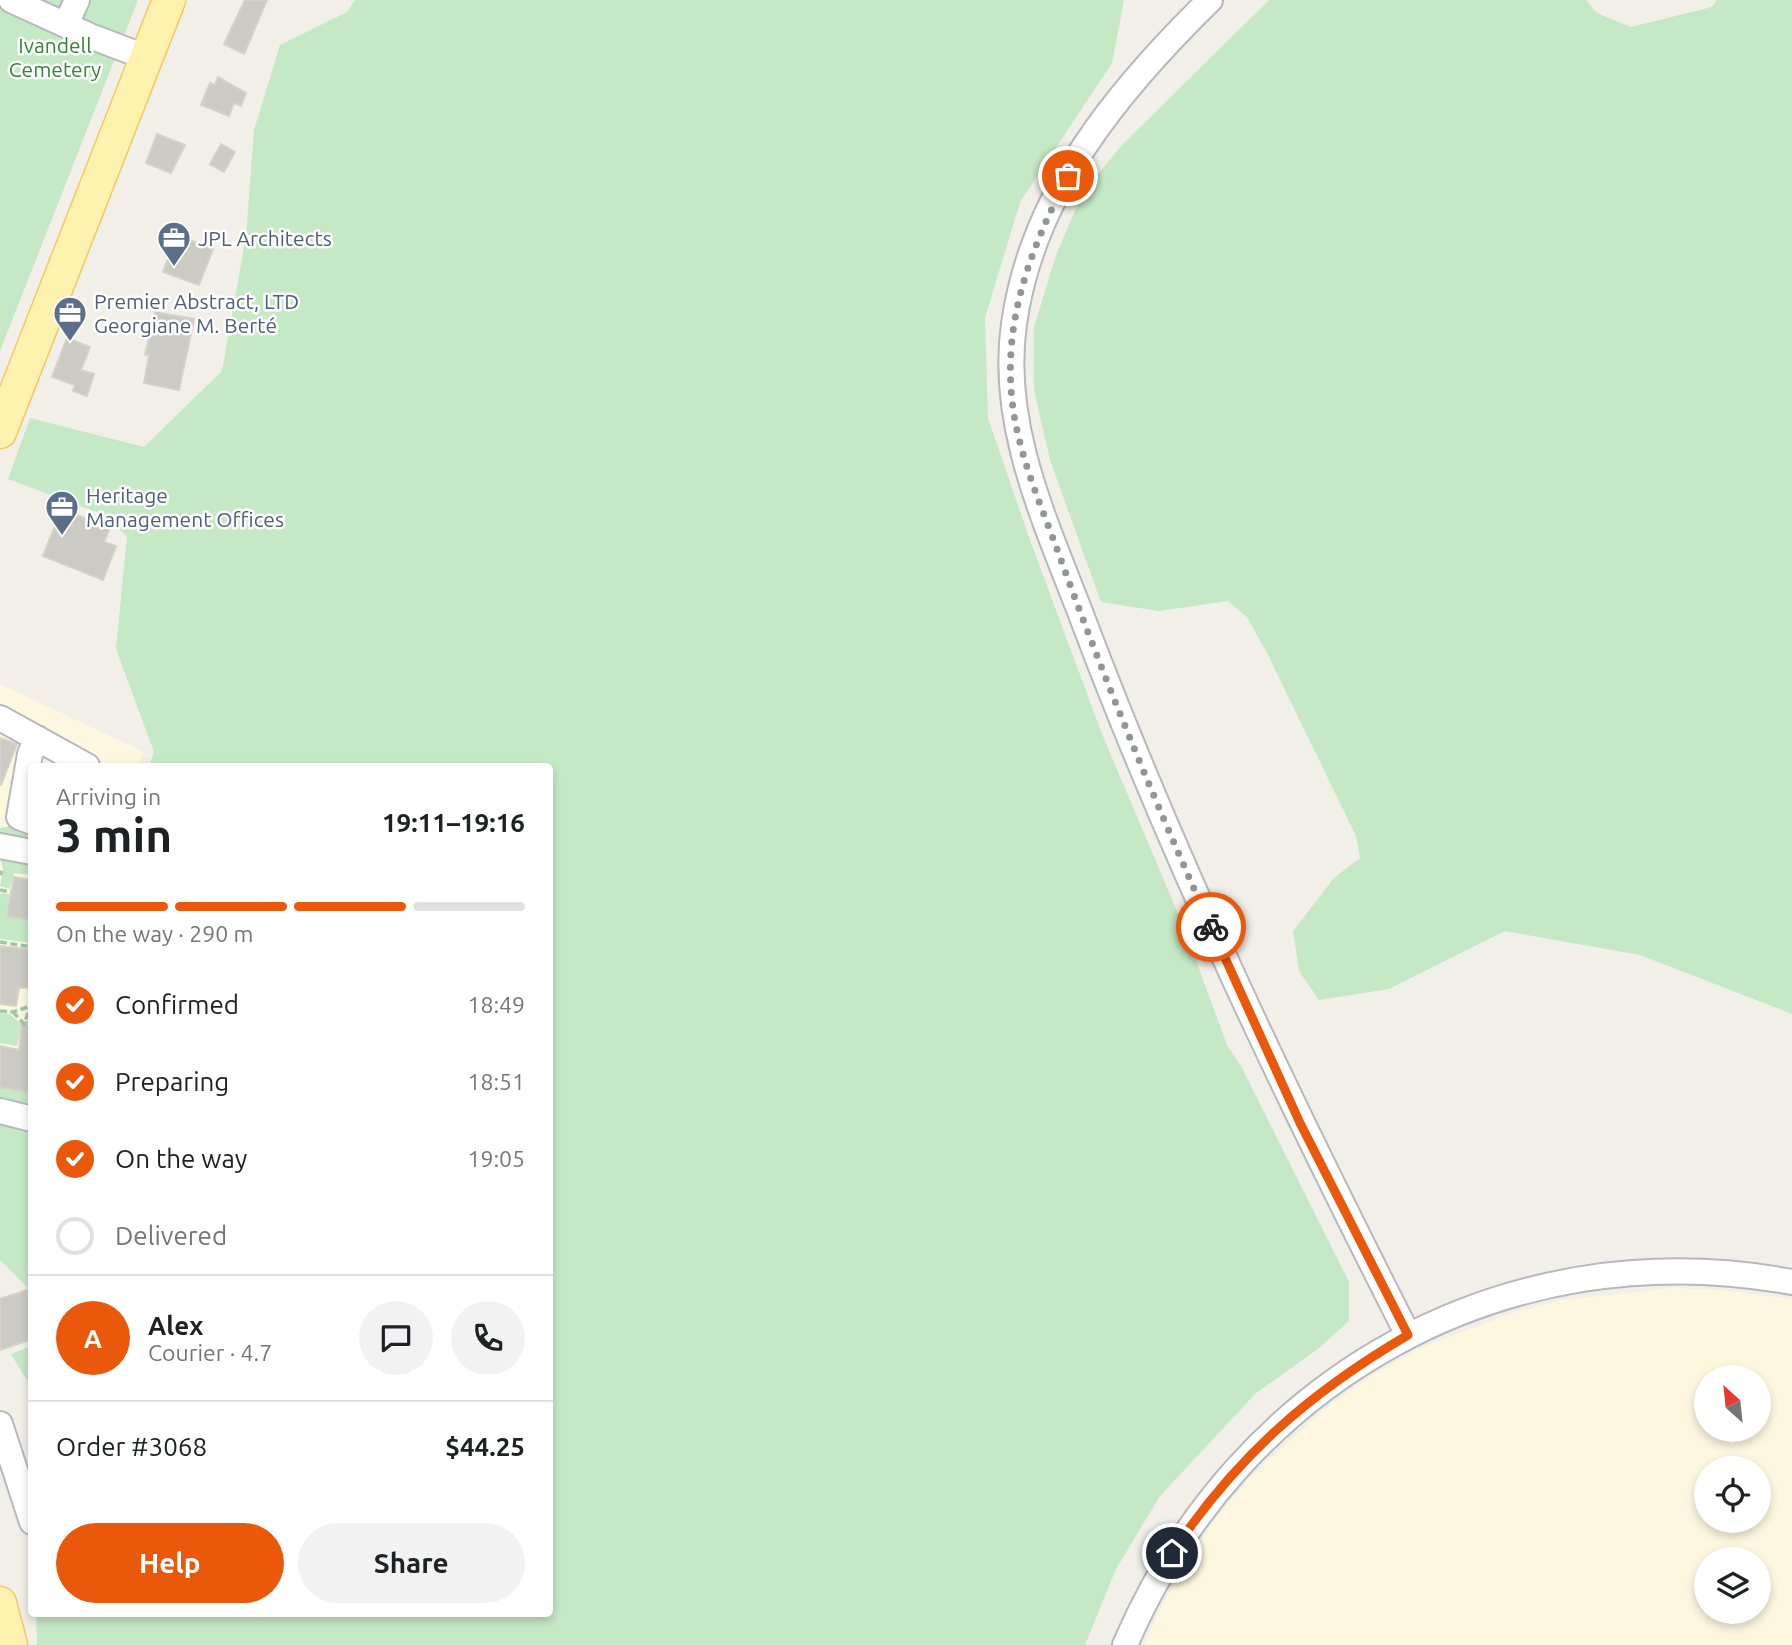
<!DOCTYPE html>
<meta charset="utf-8">
<style>
body{margin:0;font-family:Ubuntu,sans-serif;background:#f2f2f2;color:#202124;height:100vh;display:flex;flex-direction:column;font-size:26px;white-space:nowrap}
*{box-sizing:border-box;margin:0}
p{font-size:23px;color:#757577}
.icon{flex:none;width:38px;height:38px;fill:none;stroke:currentColor;stroke-width:2;stroke-linecap:round;stroke-linejoin:round}
.map{position:relative;flex:1;overflow:hidden}
.panel{position:absolute;left:28px;top:763px;width:525px;height:854px;display:flex;flex-direction:column;background:#fff;border-radius:7px;box-shadow:0 4px 10px #0003}
.panel>*{flex:none}
.needle{width:46px;rotate:333deg}
.controls{position:absolute;left:1694px;top:1365px;display:grid;gap:14px}
.controls a{display:grid;place-items:center;width:77px;height:77px;border-radius:50%;background:#fff;box-shadow:0 4px 10px #0003;font-size:35px}
.pin{position:absolute;display:grid;place-items:center;width:60px;height:60px;color:#fff;margin:-30px;border:4px solid #fff;border-radius:50%;box-shadow:0 2px 7px #0007}
.courier{position:absolute;display:grid;place-items:center;width:70px;height:70px;margin:-35px;border:5px solid #ea580c;border-radius:50%;background:#fff;color:#222;box-shadow:0 2px 9px #0007}
.head em{font-style:normal;font-weight:700}
.head div{display:flex;flex-direction:column-reverse}
.head{display:flex;align-items:center;justify-content:space-between;height:119px;padding:0 28px}
h1{font-size:46px;font-weight:700;line-height:52px}
.bar{display:grid;grid-template-columns:repeat(4,1fr);gap:10px 7px;align-content:center;height:84px;padding:0 28px}
.bar i{height:9px;border-radius:5px;background:#e0e0e0}
.bar .on{background:#ea580c}
.bar p{grid-column:span 4}
.line{display:flex;align-items:center;gap:18px;padding:0 28px;border-top:2px solid #e0e0e0}
.line div{flex:1}
.round{display:grid;place-items:center;flex:none;width:74px;height:74px;border-radius:37px;background:#f2f2f2}
ol{padding:0 28px;list-style:none}
li{display:flex;align-items:center;gap:21px;height:77px}
li p{margin-inline-start:auto}
li .icon{padding:7px;border-radius:50%;background:#ea580c;color:#fff;stroke-width:4}
li:last-child{color:#757577}
li i{width:38px;height:38px;border:4px solid #e0e0e0;border-radius:50%}
.action{display:flex;gap:14px;margin-top:auto;padding:14px 28px}
.action a{flex:1;height:80px;border-radius:42px;background:#ea580c;color:#fff;font-size:28px;font-weight:700;line-height:80px;text-align:center}
.action a+a{background:#f2f2f2;color:#202124}
.map>svg:first-child{display:block}
.commercial{fill:#fef7e0;fill-rule:evenodd}
.green{fill:#c5e8c5}
.building{fill:#cccac5;stroke:#d6d1c6;stroke-width:2}
.lines{fill:none;stroke-linecap:round;stroke-linejoin:round}
.minor-casing{stroke:#b5b8bc;stroke-width:28}
.major-casing{stroke:#f2c960;stroke-width:35}
.path{stroke:#9cc7a9;stroke-width:3.5;stroke-dasharray:7 3.5;stroke-linecap:butt}
.minor{stroke:#fff;stroke-width:24}
.major{stroke:#fff2af;stroke-width:32}
.done{stroke:#929495;stroke-width:7;stroke-dasharray:0 12.6}
.route{stroke:#ea580c;stroke-width:9}
.labels{text-anchor:middle;dominant-baseline:central;stroke-width:5;stroke-linejoin:round;paint-order:stroke}
.park-label{font-size:21px;fill:#348238;stroke:#fff}
.service-label{font-size:21px;fill:#4e5e75;stroke:#fff;text-anchor:start}
</style>
<div class="map">
<svg width="1792" height="1645" viewBox="0 0 1792 1645">
<rect width="100%" height="100%" fill="#f1efe8"/>
<path class="commercial" d="M0 684 144 752 138 766H32L31 1131 0 1123Z
M1672 1288 1721 1290 1792 1299V1645H1144L1160 1609 1187 1562 1216 1518 1250 1477 1327 1407 1371 1376 1416 1350 1512 1313 1562 1300ZM1706 1377H1759V1430H1706ZM1706 1468H1759V1521H1706ZM1706 1559H1759V1612H1706Z"/>
<path class="green" d="M0 0H138L0 351Z
M355 0H1124L1112 63 1020 202 985 318 988 418 1030 540 1102 734 1183 925 1227 1045 1241 1066 1349 1282V1321L1319 1348 1255 1394 1160 1496 1116 1569 1085 1645H37L36 1614H550V766H149L154 752 116 649 127 536 99 513 8 479 30 418 144 447 222 371 246 236 254 130 280 45 347 12Z
M1269 0H1586L1597 13 1631 27 1712 7 1717 0H1792V1014L1640 955 1505 931 1389 989 1319 1000 1299 971 1293 931 1334 878 1360 858 1356 836 1266 651 1247 617 1228 601 1159 611 1101 602 1050 460 1034 390V327L1056 255 1083 192 1122 145Z
M10 826 31 834V840L0 836V828Z
M0 857 31 861V875L14 873 10 889 0 886 3 869Z
M0 893 10 894 6 916 31 920V943L0 939Z
M0 1013 10 1014 22 1025 17 1046 0 1043Z
M0 1087 31 1093V1107L0 1099Z
M0 1123 31 1133V1296L28 1288 0 1260Z
M31 1346V1387L11 1354Z"/>
<path class="building" d="M245 0H267L244 54 224 44Z
M218 77 246 93 241 106 234 103 229 116 201 105 210 83 215 85Z
M157 134 185 145 171 173 146 163Z
M221 144 235 152 224 172 210 164Z
M177 235 213 249 199 285 163 272Z
M155 312 194 319 179 390 144 383 149 355H145Z
M67 338 90 347 81 370 94 374 87 396 73 391 75 385 52 377Z
M62 509 110 528 104 542 116 546 103 580 43 556Z
M0 738 17 744 1 785 0 784Z
M14 877 32 880V920L7 916Z
M0 946 31 950 32 987 19 988 16 1006 0 1004Z
M22 1022H32V1093L0 1087V1046L19 1050Z
M27 1290 32 1303V1339L0 1350V1299Z"/>
<g class="lines">
<defs>
<path id="minor" d="M11 0 90 36 145 57
M1210 0C1119 89 1032 193 1014 324 999 429 1049 529 1085 625 1177 868 1290 1103 1408 1335
M66 24 77 0
M0 718 87 766
M32 822 19 817 30 754 37 738
M0 846 32 852
M0 1111 32 1119
M0 1424 32 1522
M1125 1645C1239 1379 1505 1229 1792 1282"/>
<path id="major" d="M0 432 169 0
M0 1603 11 1645"/>
</defs>
<use href="#minor" class="minor-casing"/>
<use href="#major" class="major-casing"/>
<path class="path" d="M0 875 2 871
M0 890 11 892
M0 942 32 947
M0 1011 13 1012 31 1006
M13 1012 24 1024 31 1005"/>
<use href="#minor" class="minor"/>
<use href="#major" class="major"/>
</g>
<g class="lines">
<path class="done" d="M1068 176C1034 242 1006 311 1011 387 1014 447 1041 504 1061 560 1106 684 1157 806 1211 927"/>
<path class="route" d="M1172 1553C1236 1457 1309 1393 1408 1335L1300 1123 1211 927"/>
</g>
<defs>
<symbol id="office-pin" viewBox="-11 -11 22 30"><path d="M0 17L-7.5 6A9.5 9.5 0 1 1 7.5 6Z" fill="#5c6f8a" stroke="#fff"/><path d="M-6-3h4V-5.5h4V-3h4V5H-6ZM-1-4.5V-3h2v-1.5ZM-6 0V1H6V0Z" fill="#fff"/></symbol>
</defs>
<g fill-rule="evenodd">
<use href="#office-pin" x="155" y="219" width="38" height="52"/>
<use href="#office-pin" x="51" y="294" width="38" height="52"/>
<use href="#office-pin" x="43" y="488" width="38" height="52"/>
</g>
<g class="labels">
<g class="park-label">
<text x="55" y="45">Ivandell<tspan x="55" dy="24">Cemetery</tspan></text>
</g>
<g class="service-label">
<text x="198" y="238">JPL Architects</text>
<text x="94" y="301">Premier Abstract, LTD<tspan x="94" dy="24">Georgiane M. Berté</tspan></text>
<text x="86" y="495">Heritage<tspan x="86" dy="24">Management Offices</tspan></text>
</g>
</g>
</svg>
<div class="controls">
<a><svg class="needle" viewBox="-14 -14 28 28"><path d="M0-13l5 13h-10z" fill="#e53935"/><path d="M0 13l5-13h-10z" fill="#757577"/></svg></a>
<a><svg class="icon" aria-label="locate" viewBox="0 0 24 24"><circle cx="12" cy="12" r="6"/><path d="M12 2v4M12 18v4M2 12h4M18 12h4"/></svg></a>
<a><svg class="icon" aria-label="layers" viewBox="0 0 24 24"><path d="M12 4l9 5-9 5-9-5zM3 14l9 5 9-5"/></svg></a>
</div>
<div class="pin" style="left:1068px;top:176px;background:#ea580c"><svg class="icon" aria-label="bag" viewBox="0 0 24 24"><path d="M5 8h14l-1 12H6zM9 8a3 3 0 0 1 6 0"/></svg></div>
<div class="pin" style="left:1172px;top:1553px;background:#1f2937"><svg class="icon" aria-label="home" viewBox="0 0 24 24"><path d="M3 11l9-7 9 7M6 9v11h12V9"/></svg></div>
<div class="courier" style="left:1211px;top:927px"><svg class="icon" aria-label="bike" viewBox="0 0 24 24"><circle cx="6" cy="16" r="4"/><circle cx="18" cy="16" r="4"/><path d="M6 16l4-8h5l3 8M10 8l3 8H6M13 5h3"/></svg></div>
<section class="panel">
<div class="head"><div><h1>3 min</h1><p>Arriving in</p></div><em>19:11–19:16</em></div>
<div class="bar"><i class="on"></i><i class="on"></i><i class="on"></i><i></i><p>On the way · 290 m</p></div>
<ol>
<li><svg class="icon" aria-label="check" viewBox="0 0 24 24"><path d="M5 12l5 5 9-10"/></svg>Confirmed<p>18:49</p></li>
<li><svg class="icon" aria-label="check" viewBox="0 0 24 24"><path d="M5 12l5 5 9-10"/></svg>Preparing<p>18:51</p></li>
<li><svg class="icon" aria-label="check" viewBox="0 0 24 24"><path d="M5 12l5 5 9-10"/></svg>On the way<p>19:05</p></li>
<li><i></i>Delivered</li>
</ol>
<div class="line" style="height:126px"><b class="round" style="background:#ea580c;color:#fff">A</b><div><b>Alex</b><p>Courier · 4.7</p></div><a class="round"><svg class="icon" aria-label="chat" viewBox="0 0 24 24"><path d="M4 5h16v11H9l-5 4z"/></svg></a><a class="round"><svg class="icon" aria-label="phone" viewBox="0 0 24 24"><path d="M5 4h4l2 5-3 2q2 4 5 5l2-3 5 2v4C11 20 4 13 5 4z"/></svg></a></div>
<div class="line" style="height:91px"><div>Order #3068</div><b>$44.25</b></div>
<div class="action"><a>Help</a><a>Share</a></div>
</section>
</div>
